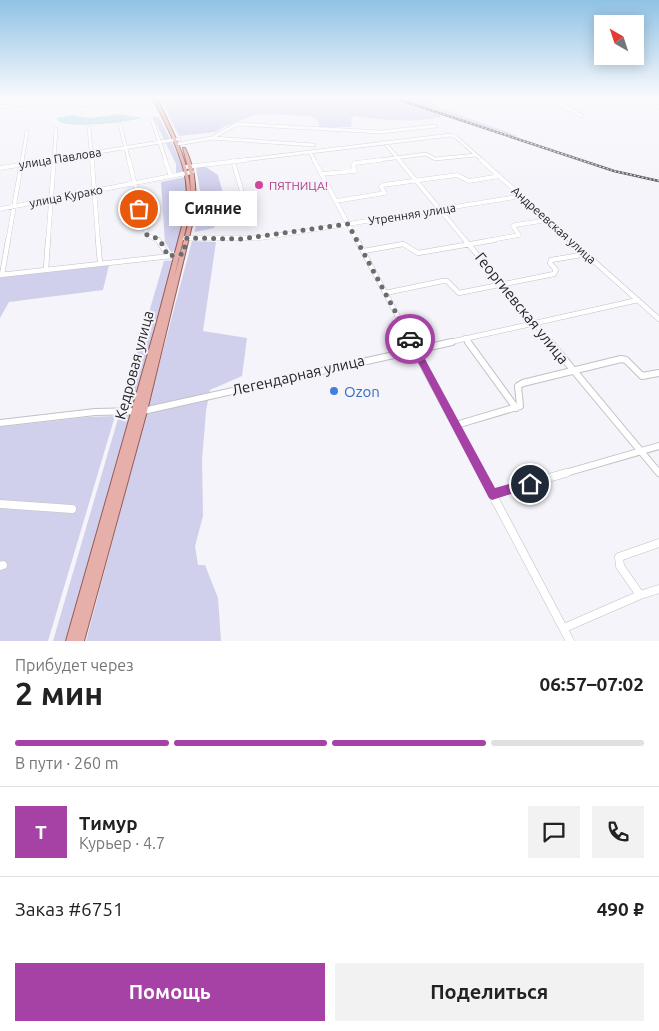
<!DOCTYPE html>
<html lang="ru">
<meta charset="utf-8">
<style>
body{margin:0;font-family:Ubuntu,sans-serif;background:#f2f2f2;color:#222;height:100vh;display:flex;flex-direction:column;font-size:19px;white-space:nowrap}
*{box-sizing:border-box;margin:0}
p{font-size:16px;color:#767676}
.icon{flex:none;width:28px;height:28px;fill:none;stroke:currentColor;stroke-width:2;stroke-linecap:round;stroke-linejoin:round}
.map{position:relative;height:641px;overflow:hidden}
.sheet{display:flex;flex-direction:column;background:#fff;flex:1}
.sheet>*{flex:none}
.needle{width:32px;rotate:321deg}
.buttons{position:absolute;left:594px;top:15px;display:grid;gap:10px}
.buttons a{display:grid;place-items:center;width:50px;height:50px;border-radius:0px;background:#fff;box-shadow:0 2px 12px #0003;font-size:25px}
.pin{position:absolute;display:grid;place-items:center;width:42px;height:42px;color:#fff;margin:-21px;border:2px solid #fff;border-radius:50%;box-shadow:0 1px 5px #0007}
.courier{position:absolute;display:grid;place-items:center;width:50px;height:50px;margin:-25px;border:4px solid #a641a5;border-radius:50%;background:#fff;color:#222;box-shadow:0 1px 6px #0007}
.bubble{position:absolute;height:35px;border-radius:0px;background:#fff;box-shadow:0 2px 12px #0003;font-size:16px;font-weight:600;line-height:35px;text-align:center}
.head em{font-style:normal;font-weight:600}
.head div{display:flex;flex-direction:column-reverse}
.head{display:flex;align-items:center;justify-content:space-between;height:85px;padding:0 15px}
h1{font-size:32px;font-weight:600;line-height:38px}
.bar{display:grid;grid-template-columns:repeat(4,1fr);gap:8px 5px;align-content:center;height:60px;padding:0 15px}
.bar i{height:6px;border-radius:4px;background:#e0e0e0}
.bar .selected{background:#a641a5}
.bar p{grid-column:span 4}
.line{display:flex;align-items:center;gap:12px;padding:0 15px;border-top:1px solid #e0e0e0}
.line div{flex:1}
.round{display:grid;place-items:center;flex:none;width:52px;height:52px;border-radius:0px;background:#f2f2f2}
.action{display:flex;gap:10px;margin-top:auto;padding:10px 15px}
.action a{flex:1;height:58px;border-radius:0px;background:#a641a5;color:#fff;font-size:20px;font-weight:600;line-height:58px;text-align:center}
.action a+a{background:#f2f2f2;color:#222}
.map>svg:first-child{display:block}
.green{fill:#d0d0ec}
.water{fill:#add8e1}
.lines{fill:none;stroke-linecap:round;stroke-linejoin:round}
.minor-far4-casing{stroke:#c1c1c6;stroke-width:4}
.minor-far3-casing{stroke:#c1c1c6;stroke-width:4.5}
.minor-far2-casing{stroke:#c1c1c6;stroke-width:5.5}
.minor-far1-casing{stroke:#c1c1c6;stroke-width:8}
.minor-casing{stroke:#c1c1c6;stroke-width:9}
.major-casing{stroke:#975b57;stroke-width:2}
.minor-far4{stroke:#fff;stroke-width:3}
.minor-far3{stroke:#fff;stroke-width:4}
.minor-far2{stroke:#fff;stroke-width:4.5}
.minor-far1{stroke:#fff;stroke-width:6}
.minor{stroke:#fff;stroke-width:8}
.major{fill:#e6afaa;fill-rule:evenodd}
.rail-casing{stroke:#4b4b4e;stroke-width:2.5}
.rail{stroke:#f4f4fa;stroke-width:1;stroke-dasharray:2;stroke-linecap:butt}
.route{fill:#a641a5}
.done{stroke:#6c6c70;stroke-width:5;stroke-dasharray:0 9}
.hotel-dot{fill:#d1479c;stroke:#f4f4fa;stroke-width:2}
.shop-dot{fill:#3f7fe0;stroke:#f4f4fa;stroke-width:2}
.labels{text-anchor:middle;dominant-baseline:central;stroke-width:4;stroke-linejoin:round;paint-order:stroke}
.far-street-label{font-size:12px;fill:#232325;stroke:#f4f4fa}
.far-hotel-label{font-size:12px;fill:#b23c85;stroke:#f4f4fa;text-anchor:start}
.street-label{font-size:15px;fill:#232325;stroke:#f4f4fa}
.shop-label{font-size:15px;fill:#366cbe;stroke:#f4f4fa;text-anchor:start}
</style>
<div class="map">
<svg width="659" height="641" viewBox="0 0 659 641">
<rect width="100%" height="100%" fill="#f4f4fa"/>
<path class="green" d="M164 98H390L440 115V117C416 123 380 120 355 116L350 120 352 123 351 127H319L318 120 310 116 257 114 225 126 216 132 179 136 168 114Z
M396 98H429L422 100 433 103 438 107 518 136H513Z
M153 117H159L182 163 183 173 176 175V164Z
M204 166 218 175 223 194 214 228 195 232 200 191 196 167Z
M186 177C188 204 183 226 175 251L171 252 165 242 161 182Z
M192 241 216 242 203 331 247 338 242 376 210 390 206 411 202 460 203 516 195 546 198 565H205L218 598 221 641H86Z
M175 260 68 641H53L164 261Z
M109 265 103 290 9 302 0 318V277Z
M115 416 48 641H0V427L88 417Z"/>
<path class="water" d="M118 114 143 118C116 124 88 127 61 123L56 118 73 115 90 118Z"/>
<g class="lines">
<defs>
<path id="minor-far4" d="M548 98 582 116 553 98
M639 98 659 108
M0 99 9 98
M73 106 132 98
M0 107 69 98
M152 120 166 161
M120 125 129 161
M89 128 92 161
M212 138 237 124 381 132 436 126
M384 142 400 161
M178 144 212 138 314 145
M310 152 315 161
M22 161 27 132
M43 161 179 139
M54 161 56 129
M236 161 451 135 456 137 483 161
M371 161 426 154 435 159 476 155"/>
<path id="minor-far3" d="M92 160 98 241
M129 160 147 235 159 241
M165 160 171 176
M314 160 357 241
M399 160 466 241
M481 160 572 241
M233 161 242 192
M186 167 246 160
M0 168 51 160
M322 174 355 171 353 165 355 163 381 160
M336 201 385 193 381 187 383 185 457 175 469 181 500 176
M0 209 192 172
M183 238H261L522 196
M8 241 22 160
M48 241 54 160
M486 241 519 235 513 226 515 225 548 220"/>
<path id="minor-far2" d="M98 240 100 263
M158 240 168 256
M357 240 412 343
M465 240 551 343
M570 240 659 319
M364 251 403 244 418 253 494 240
M46 269 48 240
M0 275 180 255
M2 275 8 240
M385 293 443 281H447L459 293 554 274 556 270 550 263 551 260 587 254
M465 338 469 343
M446 343 638 300"/>
<path id="minor-far1" d="M411 342 481 474
M468 342 516 408
M550 342 659 473
M0 423 95 412 143 411 452 342
M456 425 520 406 518 386 523 383 621 359 626 360 642 376 659 373
M562 474 659 446"/>
<path id="minor" d="M481 473 570 641
M492 494 566 473
M0 504 72 509
M0 566 3 565
M640 595 659 589
M564 628 640 595 620 566 619 557 659 543"/>
<path id="major" d="M153 98H157C172 131 191 163 191 201L190 175 183 148H185C197 172 197 196 193 221L147 411 84 641H66L156 325 187 207C187 196 187 186 185 175 179 148 165 123 153 98ZM190 211 189 221 174 278Z"/>
</defs>
<use href="#minor-far4" class="minor-far4-casing"/>
<use href="#minor-far3" class="minor-far3-casing"/>
<use href="#minor-far2" class="minor-far2-casing"/>
<use href="#minor-far1" class="minor-far1-casing"/>
<use href="#minor" class="minor-casing"/>
<use href="#major" class="major-casing"/>
<use href="#minor-far4" class="minor-far4"/>
<use href="#minor-far3" class="minor-far3"/>
<use href="#minor-far2" class="minor-far2"/>
<use href="#minor-far1" class="minor-far1"/>
<use href="#minor" class="minor"/>
<use href="#major" class="major"/>
<defs>
<path id="rail" d="M394 98 614 171 659 181"/>
</defs>
<use href="#rail" class="rail-casing"/>
<use href="#rail" class="rail"/>
</g>
<linearGradient id="sky" x2="0" y2="1"><stop stop-color="#90c2e5"/><stop offset="0.52" stop-color="#fafafd"/><stop offset="1" stop-color="#fafafd" stop-opacity="0"/></linearGradient>
<rect width="659" height="188" fill="url(#sky)"/>
<path class="route" d="M410 336 413 337 495 488 530 478 533 480 535 484 533 487 492 500 489 498 406 339Z"/>
<g class="lines">
<path class="done" d="M139 209 147 235 156 238 161 242 168 256 183 254 187 238 241 239 348 224 410 339"/>
</g>
<circle class="hotel-dot" cx="259" cy="185" r="5"/>
<circle class="shop-dot" cx="334" cy="391" r="5"/>
<g class="labels">
<g class="far-street-label">
<text transform="translate(60 158) rotate(-9)">улица Павлова</text>
<text transform="translate(66 196) rotate(-11)">улица Курако</text>
<text transform="translate(412 214) rotate(-9)">Утренняя улица</text>
<text transform="translate(554 225) rotate(42)">Андреевская улица</text>
</g>
<g class="far-hotel-label">
<text x="269" y="185">ПЯТНИЦА!</text>
</g>
<g class="street-label">
<text transform="translate(522 308) rotate(51)">Георгиевская улица</text>
<text transform="translate(134 365) rotate(-75)">Кедровая улица</text>
<text transform="translate(298 375) rotate(-13)">Легендарная улица</text>
</g>
<g class="shop-label">
<text x="344" y="391">Ozon</text>
</g>
</g>
</svg>
<div class="buttons">
<a><svg class="needle" viewBox="-14 -14 28 28"><path d="M0-13l5 13h-10z" fill="#e53935"/><path d="M0 13l5-13h-10z" fill="#767676"/></svg></a>
</div>
<div class="pin" style="left:139px;top:209px;background:#ea580c"><svg class="icon" aria-label="bag" viewBox="0 0 24 24"><path d="M5 8h14l-1 12H6zM9 8a3 3 0 0 1 6 0"/></svg></div>
<div class="pin" style="left:530px;top:484px;background:#1f2937"><svg class="icon" aria-label="home" viewBox="0 0 24 24"><path d="M3 11l9-7 9 7M6 9v11h12V9"/></svg></div>
<div class="courier" style="left:410px;top:339px"><svg class="icon" aria-label="car" viewBox="0 0 24 24"><path d="M5 17H2v-5l4-1 3-4h7l3 4 3 1v5h-3M9 17h6M6 11h13"/><circle cx="7" cy="17" r="2"/><circle cx="17" cy="17" r="2"/></svg></div>
<div class="bubble" style="left:169px;top:191px;width:88px">Сияние</div>
</div>
<section class="sheet">
<div class="head"><div><h1>2 мин</h1><p>Прибудет через</p></div><em>06:57–07:02</em></div>
<div class="bar"><i class="selected"></i><i class="selected"></i><i class="selected"></i><i></i><p>В пути · 260 m</p></div>
<div class="line" style="height:90px"><b class="round" style="background:#a641a5;color:#fff">Т</b><div><b>Тимур</b><p>Курьер · 4.7</p></div><a class="round"><svg class="icon" aria-label="chat" viewBox="0 0 24 24"><path d="M4 5h16v11H9l-5 4z"/></svg></a><a class="round"><svg class="icon" aria-label="phone" viewBox="0 0 24 24"><path d="M5 4h4l2 5-3 2q2 4 5 5l2-3 5 2v4C11 20 4 13 5 4z"/></svg></a></div>
<div class="line" style="height:65px"><div>Заказ #6751</div><b>490 ₽</b></div>
<div class="action"><a>Помощь</a><a>Поделиться</a></div>
</section>
